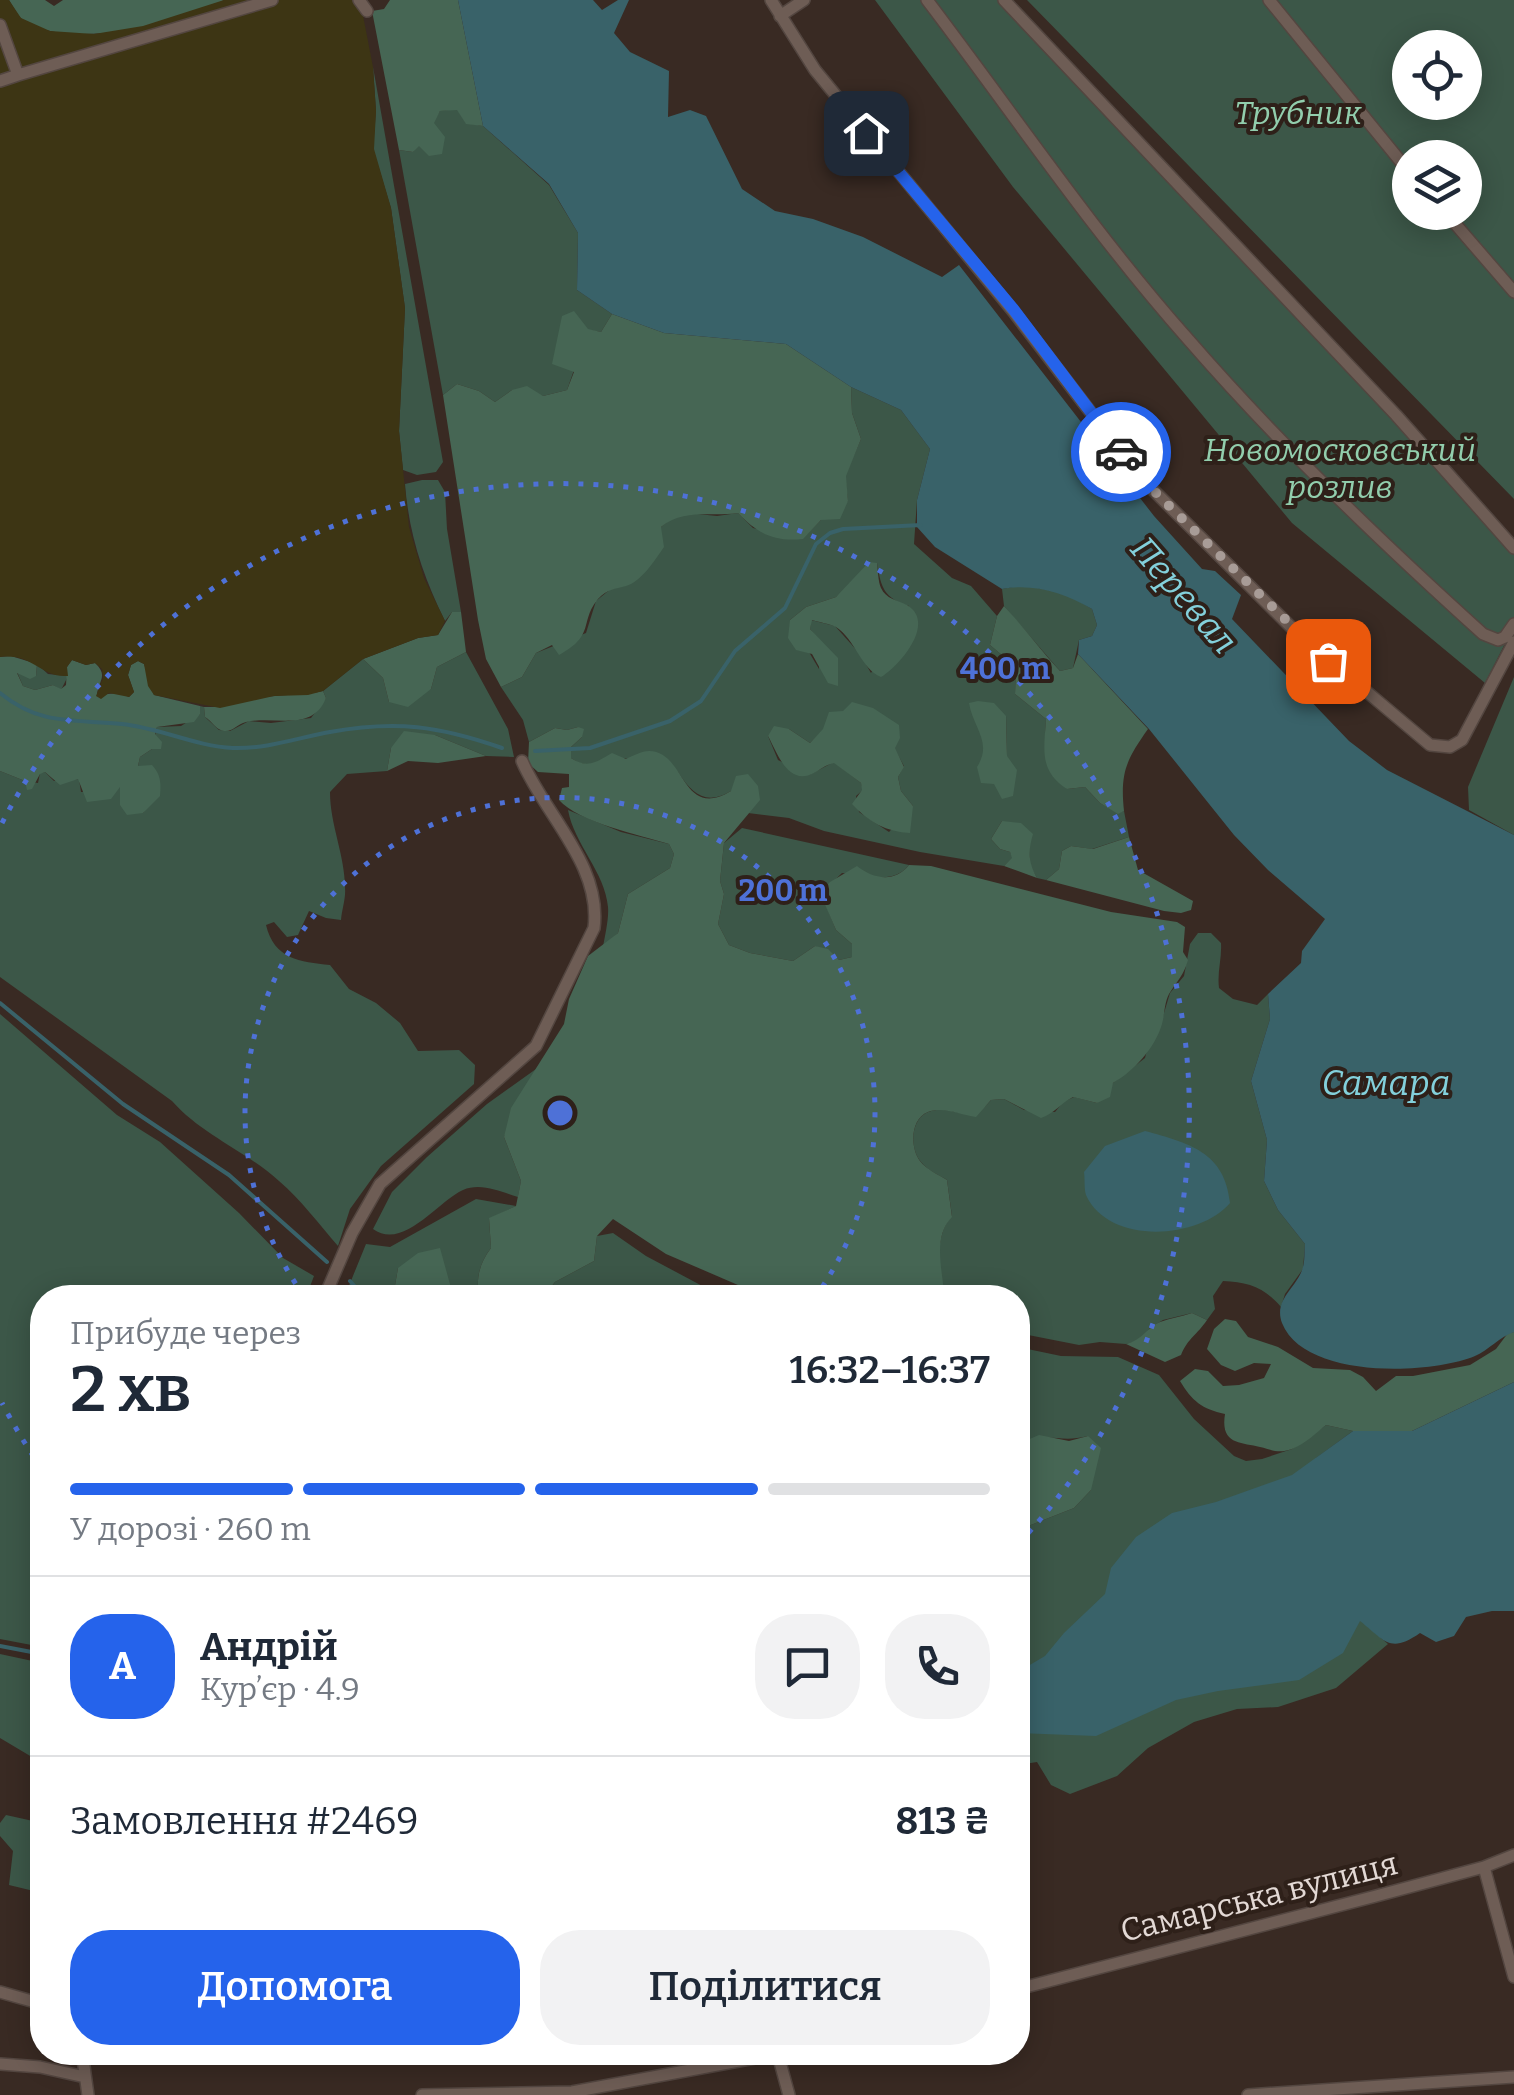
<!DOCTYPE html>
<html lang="uk">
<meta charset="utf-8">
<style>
body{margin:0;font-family:Bitter,serif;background:#f2f2f3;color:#1f2937;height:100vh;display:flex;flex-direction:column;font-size:38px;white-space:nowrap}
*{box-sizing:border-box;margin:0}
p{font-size:32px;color:#747a83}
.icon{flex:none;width:55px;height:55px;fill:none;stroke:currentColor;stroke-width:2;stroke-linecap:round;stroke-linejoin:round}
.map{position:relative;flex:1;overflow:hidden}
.panel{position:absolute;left:30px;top:1285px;width:1000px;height:780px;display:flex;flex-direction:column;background:#fff;border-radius:40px;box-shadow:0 5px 25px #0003}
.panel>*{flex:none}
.controls{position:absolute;left:1392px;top:30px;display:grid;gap:20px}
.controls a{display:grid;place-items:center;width:90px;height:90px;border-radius:50%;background:#fff;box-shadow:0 5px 25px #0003;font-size:50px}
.pin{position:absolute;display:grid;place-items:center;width:85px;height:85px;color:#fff;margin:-42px;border-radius:20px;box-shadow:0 5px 15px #0006}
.courier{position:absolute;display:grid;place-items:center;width:100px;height:100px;margin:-50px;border:8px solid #2563eb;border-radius:50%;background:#fff;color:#222;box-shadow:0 2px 12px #0007}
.head em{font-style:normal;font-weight:600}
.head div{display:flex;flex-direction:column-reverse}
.head{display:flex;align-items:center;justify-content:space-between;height:170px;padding:0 40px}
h1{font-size:65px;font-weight:600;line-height:75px}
.bar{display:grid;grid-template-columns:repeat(4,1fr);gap:15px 10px;align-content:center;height:120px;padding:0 40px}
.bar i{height:12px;border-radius:8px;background:#e0e1e3}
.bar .active{background:#2563eb}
.bar p{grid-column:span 4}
.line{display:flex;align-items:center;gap:25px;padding:0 40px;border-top:2px solid #e0e1e3}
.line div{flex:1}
.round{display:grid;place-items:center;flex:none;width:105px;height:105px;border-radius:40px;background:#f2f2f3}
.button{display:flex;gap:20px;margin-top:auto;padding:20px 40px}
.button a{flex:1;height:115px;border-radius:40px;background:#2563eb;color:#fff;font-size:40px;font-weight:600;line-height:115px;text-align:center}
.button a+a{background:#f2f2f3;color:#1f2937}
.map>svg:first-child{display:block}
.green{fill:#3c5748;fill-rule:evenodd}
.forest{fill:#466654}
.sand{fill:#3d3514}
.water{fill:#396269}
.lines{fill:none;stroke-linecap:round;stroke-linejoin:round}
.stream{stroke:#396269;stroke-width:4}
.street-casing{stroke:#534640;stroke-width:14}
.street{stroke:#6e5d55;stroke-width:11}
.done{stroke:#a89c97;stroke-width:10;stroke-dasharray:0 18}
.route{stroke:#2563eb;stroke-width:12}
.ring{fill:none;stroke:#4e71d7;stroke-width:5;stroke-dasharray:5 10}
.labels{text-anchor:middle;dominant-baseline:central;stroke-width:8;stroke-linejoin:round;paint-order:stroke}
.park-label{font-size:32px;font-style:italic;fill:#92cead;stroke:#2e2019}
.street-label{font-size:32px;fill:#e3d9d5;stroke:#2e2019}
.water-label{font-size:35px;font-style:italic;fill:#83d0db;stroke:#2e2019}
.centre{fill:#4e71d7;stroke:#2e2019;stroke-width:5}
.ring-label{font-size:30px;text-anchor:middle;font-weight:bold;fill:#4e71d7;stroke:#2e2019;stroke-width:8;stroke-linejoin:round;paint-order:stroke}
</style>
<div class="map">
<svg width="1514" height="2095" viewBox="0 0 1514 2095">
<rect width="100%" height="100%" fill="#392a23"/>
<path class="green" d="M875 0H998L1514 550V626L1485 683 1292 523 1013 187Z
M1027 0H1514V499ZM1410 48H1465V102H1410ZM1410 158H1465V212H1410Z
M373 67 443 462 436 472 417 475 403 470 399 431 405 308 391 208 373 149 376 111Z
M457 109 466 123 483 126 549 185 578 233 577 290 612 314 601 332 588 330 567 390 543 396 512 390 495 402 479 391 457 384 443 395 399 150 413 152 440 111Z
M851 387 901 410 930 449 917 500 914 544 952 578 971 586 997 616 990 645 1016 667 1015 694 1046 719 1045 737 1067 789 1085 787 1100 803 1118 813 1124 811 1129 837 1092 849 1071 846 1062 851 1059 869 1046 880 1037 878 1030 866 1029 849 1002 821 991 839 1000 849 1010 852 1013 858 1004 866 920 852 824 831 789 818 748 813 731 791C706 806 692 794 678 772 652 765 616 749 591 765L579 763 571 758V747L582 737 578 727 567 730 555 728 529 742 523 720 501 687 522 677 536 653 586 633 596 601 613 587 661 527 672 518 688 513 717 516 738 513 753 528 802 539 821 520 848 501 845 476 861 439 852 413ZM877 563C881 588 884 598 909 606L871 673 860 654 835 626 811 620 810 629 819 640V669L790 620 806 607 836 597ZM843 711 894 748 904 766 898 777 901 791 913 806 889 832 859 812 856 796 863 790 861 783 834 762 809 775 778 760 768 736 789 729 810 743ZM1006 716 1007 756 985 755 982 734Z
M422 480H438L445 492 447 529 461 612H452L445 621C423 576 409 535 405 484Z
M1024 585 1067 594 1092 609 1097 625 1092 636 1079 640 1073 668 1060 671 1004 606 1002 589Z
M466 652 508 729 514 757 486 756 435 735 391 748 387 771 347 774 330 792C330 825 345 855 345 888 346 898 342 909 341 920L326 918 309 911 298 935 287 937 274 922 266 925C274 959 300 962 330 965L349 989 376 1003 400 1023 418 1051 459 1050 475 1065 474 1084 381 1166 350 1209 338 1246C319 1224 301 1200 279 1181 246 1151 202 1135 172 1101L0 977V771L25 781 38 783 40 773 45 772 54 781 79 779 81 792 115 790 120 786 122 796 143 813 150 803 142 768 138 766 140 757 152 749 157 727 181 726 200 714V706L204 707 205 717 219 730 230 731 249 721 271 723 311 718 326 698 323 691 363 659 383 678 389 702 431 689 437 667Z
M37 664 48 674 68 676 61 690 53 685 35 690 23 686 17 672 36 676Z
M1514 677V835L1469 810 1468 787Z
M568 810 621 832 669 844 674 854 670 868 628 894 618 933 603 947C605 935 609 919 608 907 605 872 574 844 568 810Z
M742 828 909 865C894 885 865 875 842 873L821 893 836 930 852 944V957L839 960 815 946 793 961 750 953 729 945 718 924 724 894 720 881 724 843Z
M1198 933H1211L1221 943C1222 959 1217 972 1219 988L1233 999 1257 1005 1268 994 1270 1019 1251 1081 1267 1140 1264 1181 1278 1210 1305 1244 1303 1269 1285 1294 1281 1307C1264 1287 1248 1282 1223 1281L1213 1296 1215 1309 1207 1320 1192 1313 1163 1320 1150 1328 1141 1340 1126 1344 1100 1342 1079 1345 1018 1333V1298H944C938 1275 934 1234 952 1216L947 1180C939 1175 927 1170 921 1162 910 1149 910 1122 926 1113 950 1101 969 1128 991 1100L1004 1099 1024 1110 1055 1112 1063 1102 1074 1097 1097 1103 1113 1083 1145 1058 1148 1046 1158 1033 1170 993 1184 976 1190 944Z
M0 1014 117 1115 160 1142 239 1213 283 1258 314 1276 306 1297 42 1298V1647L0 1639Z
M536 1069 504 1137 521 1181 518 1197C501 1192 481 1182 463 1190 437 1202 403 1251 373 1229L392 1192 427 1157 487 1104Z
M476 1199 516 1206 489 1219 491 1248C479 1264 476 1278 479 1297H442L451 1287 398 1268 393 1297 344 1298 366 1244 390 1247Z
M613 1233 646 1256 723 1297 543 1298 555 1282 594 1261 597 1236Z
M1018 1347 1061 1356 1118 1357 1159 1375 1194 1419 1234 1456 1246 1461 1262 1459 1292 1449 1326 1425 1353 1431 1316 1458 1360 1620 1388 1644 1336 1688 1278 1707 1237 1709 1194 1722 1148 1748 1117 1776 1070 1794 1051 1785 1037 1762 1018 1765V1530L1074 1508 1091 1490 1088 1436C1057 1444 1050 1430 1018 1444Z
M0 1654 42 1663V1763L0 1738Z
M6 1815 42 1823V1893L9 1885 13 1851 0 1836V1823Z"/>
<path class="forest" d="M9 0H45L54 6 63 0H224C180 24 65 52 22 19 17 15 13 6 9 0Z
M390 0H458L483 126 466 124 457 110 440 111 434 123 445 137 442 154 429 156 419 146 413 152 399 150 372 11 384 9Z
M574 311 588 329 601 332 612 314 664 333 786 344 851 387 852 413 861 439 846 476 848 501 840 519 821 520 803 539C774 542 758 534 738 513 710 517 684 508 661 527L664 547C655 560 641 582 626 586 615 589 607 589 598 599 579 622 596 635 559 655L552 645 536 653 522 677 501 687 486 659 478 620 443 395 457 384 479 391 495 402 512 390 527 386 543 396 567 390 574 372 552 364 562 316Z
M869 562 877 563C878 570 878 581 881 588 886 599 897 600 907 605 937 623 899 666 881 677 861 669 855 639 836 627 831 624 818 622 812 620L810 629 838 658V686L828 683 812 654 796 650 788 638 790 620 806 607 836 597Z
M1004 606C1024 627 1040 650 1060 671L1073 668 1078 654 1148 729C1126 760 1120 773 1124 811L1118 814 1100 803 1085 787 1067 789C1039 771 1044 750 1046 719L1015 694 1016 667 990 645 997 616Z
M452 612H461L466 652 437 667 431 689 408 707 389 702 383 678 363 659 418 638 438 635Z
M11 656 37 664 36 676 30 679 17 673 23 686 35 690 53 685 61 689 66 685 67 667 72 660 86 665 95 663C109 676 98 681 97 695L119 693 129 697 134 692 128 675 131 665 138 661 144 664 154 695 200 706V714L194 722 157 727 155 734 162 742 161 749H152L140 757 138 766 152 765C161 775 161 783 160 796L143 813 127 815 120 805V787L111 799 87 802 78 779 60 785 45 772 40 774 32 789 27 790 25 781 0 771V657Z
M323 691 326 698C312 733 275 715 246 722 237 724 233 732 224 731 216 730 212 721 205 717L204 707C229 708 251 698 275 696 292 694 307 695 323 691Z
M978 701 994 703 1006 716 1007 756 1017 770 1013 796 1002 799 994 784 981 783 977 767C993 742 973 728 969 703Z
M852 702 873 708 899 725 900 738 895 748 904 767 898 777 901 791 913 806 910 833C887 832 868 822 852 804L862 790 861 783 834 763C825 765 820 770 812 774 787 785 777 752 768 736L774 726 789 729 810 743 823 729 829 712 843 711Z
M578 727 584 729 582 737 571 747V758C587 769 597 762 612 753L626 759C632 756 642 751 649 751 686 751 681 821 731 791L736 776 748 774 758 786 760 800 724 843 720 881 724 894 718 924 729 945 750 953 793 961 815 946 828 949 839 960 852 957V944L836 930 820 893 830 882 857 866C873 879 895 883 909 865L931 866 1111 912 1177 922 1185 927 1183 952 1188 960C1184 975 1177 981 1169 994 1164 1004 1165 1013 1162 1024 1155 1048 1134 1071 1113 1083L1110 1097 1097 1103 1073 1097C1061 1103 1055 1113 1041 1118L1004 1099 991 1100 976 1117C961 1115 943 1106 928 1112 910 1119 910 1148 920 1161 926 1169 939 1175 947 1180L952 1217C931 1238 944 1274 944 1297H766L666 1254 613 1219 597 1236 594 1261 555 1282 543 1297H479C476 1278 479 1264 491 1248L489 1218 516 1206 521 1181 504 1137 511 1108 564 1024 569 999 588 956 618 933 628 894 670 868 674 854 669 844C640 835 578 822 559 800L562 788 569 787V774L538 772 528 763 529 742 555 728 567 730Z
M404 731 435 735 486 756 438 763 408 761 387 771 391 748Z
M1002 821 1021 823 1033 834C1028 851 1028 862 1037 878L1004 866 1012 858 1010 852 1000 849 991 839Z
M1129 837 1138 870 1193 901 1191 910 1181 913 1164 911 1046 880 1059 869 1062 851 1071 846 1093 849Z
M440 1248 451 1288 442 1297H393L398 1268 418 1253Z
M1192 1313 1207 1320C1197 1335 1188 1338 1181 1355L1165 1362 1126 1344C1144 1339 1145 1329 1160 1322 1170 1318 1181 1317 1192 1313Z
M1225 1319 1236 1321 1248 1337 1278 1347 1313 1368 1350 1370 1363 1377 1376 1391 1396 1376H1413L1470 1365 1496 1349 1508 1333 1514 1332V1382L1412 1431H1353L1326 1425C1316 1433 1305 1444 1292 1449 1278 1454 1273 1450 1260 1447 1241 1442 1220 1445 1225 1414 1202 1409 1192 1401 1180 1381L1195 1369 1208 1371 1223 1386 1239 1385 1264 1378 1271 1364 1254 1363 1235 1371 1221 1365 1207 1349 1214 1329Z
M1039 1435 1069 1441 1088 1436 1101 1448 1091 1490 1074 1508 1018 1530V1444Z"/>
<path class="sand" d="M0 0H9L21 18 50 31 94 34 143 26 224 0H360L373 67 376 111 374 149 391 208 405 308 399 431 409 527 424 578 445 621 438 635 418 638 363 659 323 691 308 695 274 696 220 708 154 695 148 686 144 664 138 661 131 665 128 675 134 692 129 697 109 693 101 699 96 696 103 678 102 669 95 663 86 665 72 660 67 667 68 676C40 678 34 653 0 657Z"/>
<path class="water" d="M458 0H593L602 10 618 0H629L614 33 630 52 669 71 668 117 690 110 706 116 742 189 775 211 813 219 863 237 942 277 959 265 1154 516 1202 569 1215 571 1241 595 1232 619 1349 741 1387 770 1514 835V1332C1499 1337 1489 1350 1475 1356 1429 1375 1304 1379 1282 1323 1273 1299 1298 1287 1303 1267 1305 1261 1304 1251 1305 1244L1278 1210 1264 1181 1267 1140 1251 1081 1270 1019 1268 994 1301 963 1302 951 1325 919 1268 870 1234 835 1149 729 1078 654 1079 640 1092 636 1097 625 1092 609C1065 593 1033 583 1002 589L935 547 917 527V500L930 449 901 410 851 387 786 344 664 333 612 314 577 290 578 233 549 184 483 126Z
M1145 1131C1189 1143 1225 1152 1230 1203 1200 1239 1109 1246 1086 1195 1084 1189 1085 1178 1084 1172L1105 1146Z
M1514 1382V1611H1492L1466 1617 1454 1636 1436 1642 1420 1633C1390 1654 1385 1641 1360 1621L1343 1653 1299 1680 1218 1691 1176 1700 1096 1736 1018 1733V1672L1045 1656 1064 1633 1105 1594 1111 1568 1136 1537 1172 1513 1216 1502 1292 1475 1353 1431H1412Z"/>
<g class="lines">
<path class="stream" d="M0 693C40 726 74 719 122 724 160 728 195 746 233 748 267 749 297 738 330 732 396 720 439 726 502 748
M535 751 590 748 670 721 701 701 735 651 785 608 816 544 830 533 843 529 921 525
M0 1003 123 1104 229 1175 327 1262
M350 1281 365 1298
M0 1646 42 1654"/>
<defs>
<path id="street" d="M359 0 367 11
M771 0 815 70 1013 311 1141 478 1297 633 1430 745 1450 747 1462 740 1514 642
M927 0C1013 113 1093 232 1187 338 1279 444 1379 540 1483 634L1498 640 1505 637 1514 624
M1004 0 1396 415 1514 548
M1269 0 1410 173
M780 16 804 0
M0 25 18 75 272 0
M0 81 18 75
M1445 212 1514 292
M324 1298 352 1233 380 1184 536 1046 594 928C602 865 545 815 522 761
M1484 1867 1514 1977
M1018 1989 1376 1896 1484 1867 1514 1855
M0 1992 42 2004
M82 2052 88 2095
M778 2055 789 2095
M0 2064 40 2067 85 2077
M422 2095 572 2092 788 2052
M1248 2095 1514 2077"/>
</defs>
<use href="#street" class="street-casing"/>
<use href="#street" class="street"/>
</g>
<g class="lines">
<path class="done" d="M1121 452 1157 494 1328 661"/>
<path class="route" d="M866 133 1014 310 1121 452"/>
</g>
<g class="ring">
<path d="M304 1296A315 315 0 1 1 816 1296"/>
<path d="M42 1469A629 629 0 0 1 2 1403M2 823A629 629 0 1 1 1020 1542"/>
</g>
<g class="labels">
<g class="park-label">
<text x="1298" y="113">Трубник</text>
<text x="1340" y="450">Новомосковський<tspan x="1340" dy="37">розлив</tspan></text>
</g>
<g class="street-label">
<text transform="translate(1259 1897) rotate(-14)">Самарська вулиця</text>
</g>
<g class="water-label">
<text transform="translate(1184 595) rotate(49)">Перевал</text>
<text x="1386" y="1083">Самара</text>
</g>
</g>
<circle cx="560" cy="1113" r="15" class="centre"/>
<g class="ring-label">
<text x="1005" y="679">400 m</text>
<text x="783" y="901">200 m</text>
</g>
</svg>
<div class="controls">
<a><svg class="icon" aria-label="locate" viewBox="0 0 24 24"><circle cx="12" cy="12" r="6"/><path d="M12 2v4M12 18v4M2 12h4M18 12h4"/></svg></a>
<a><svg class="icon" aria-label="layers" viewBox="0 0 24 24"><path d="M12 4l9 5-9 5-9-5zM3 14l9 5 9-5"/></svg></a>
</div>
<div class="pin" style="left:1328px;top:661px;background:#ea580c"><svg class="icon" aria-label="bag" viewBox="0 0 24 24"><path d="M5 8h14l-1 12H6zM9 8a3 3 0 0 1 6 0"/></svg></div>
<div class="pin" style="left:866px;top:133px;background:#1f2937"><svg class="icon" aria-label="home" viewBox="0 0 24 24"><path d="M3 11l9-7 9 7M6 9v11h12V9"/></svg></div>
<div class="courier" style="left:1121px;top:452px"><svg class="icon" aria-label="car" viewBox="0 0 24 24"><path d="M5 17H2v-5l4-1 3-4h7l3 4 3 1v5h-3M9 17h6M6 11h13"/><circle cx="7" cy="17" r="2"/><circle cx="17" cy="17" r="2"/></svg></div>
<section class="panel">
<div class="head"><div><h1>2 хв</h1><p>Прибуде через</p></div><em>16:32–16:37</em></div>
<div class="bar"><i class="active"></i><i class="active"></i><i class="active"></i><i></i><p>У дорозі · 260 m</p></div>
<div class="line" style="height:180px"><b class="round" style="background:#2563eb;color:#fff">А</b><div><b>Андрій</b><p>Кур’єр · 4.9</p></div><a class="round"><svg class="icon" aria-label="chat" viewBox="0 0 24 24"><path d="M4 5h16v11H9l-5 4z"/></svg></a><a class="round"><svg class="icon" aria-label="phone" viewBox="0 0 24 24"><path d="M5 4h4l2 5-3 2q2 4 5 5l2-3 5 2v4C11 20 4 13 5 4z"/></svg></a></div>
<div class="line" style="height:130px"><div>Замовлення #2469</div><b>813 ₴</b></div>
<div class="button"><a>Допомога</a><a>Поділитися</a></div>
</section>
</div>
